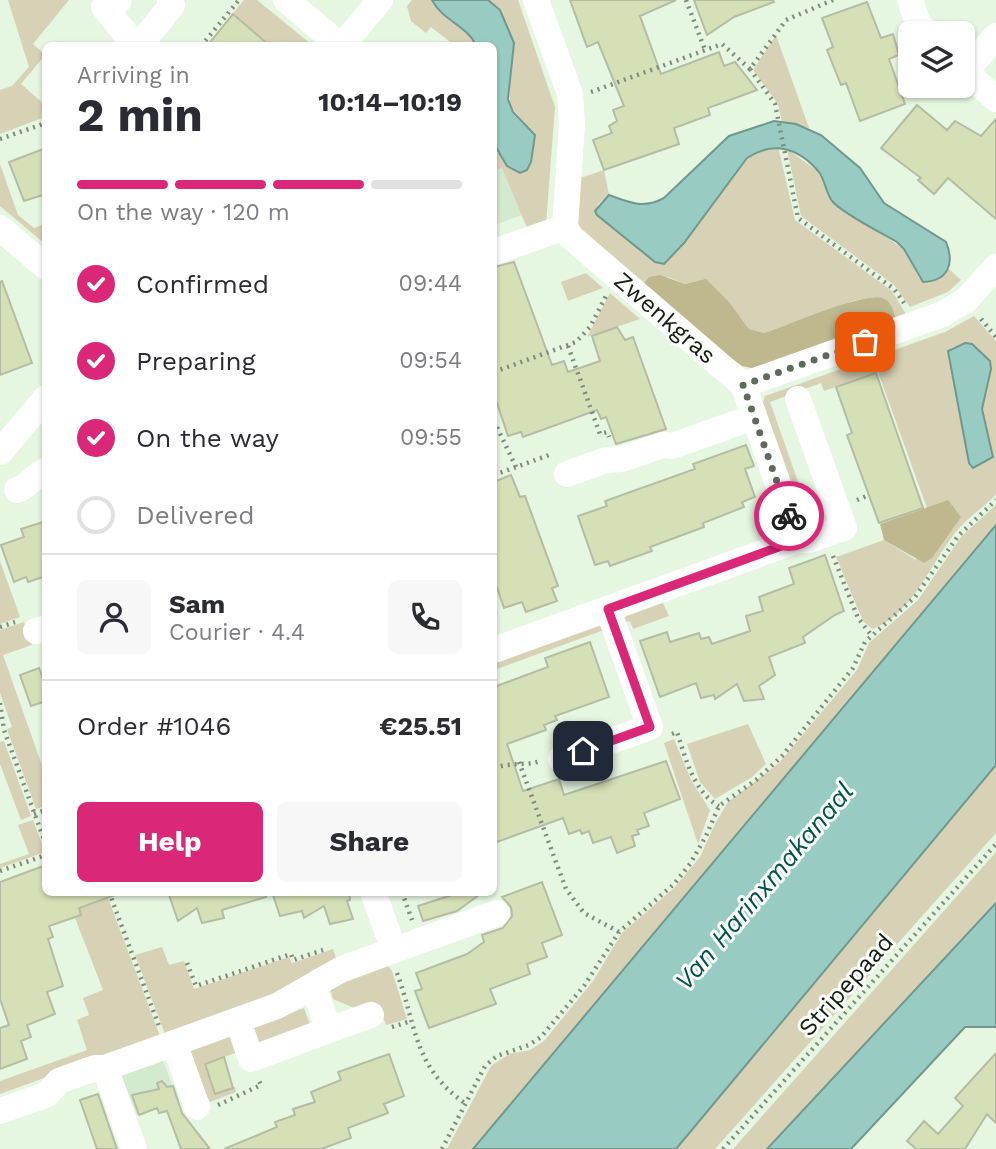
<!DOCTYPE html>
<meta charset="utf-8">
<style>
body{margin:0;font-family:"Work Sans",sans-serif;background:#f7f7f7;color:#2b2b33;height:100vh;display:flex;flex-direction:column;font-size:26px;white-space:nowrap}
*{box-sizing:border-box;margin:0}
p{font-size:23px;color:#7c7c81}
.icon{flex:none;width:38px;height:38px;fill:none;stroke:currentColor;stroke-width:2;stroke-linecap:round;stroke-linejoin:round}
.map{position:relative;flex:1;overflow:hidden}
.panel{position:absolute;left:42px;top:42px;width:455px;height:854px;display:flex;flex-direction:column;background:#fff;border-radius:10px;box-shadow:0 2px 5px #0004}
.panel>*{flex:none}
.buttons{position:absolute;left:898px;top:21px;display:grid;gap:14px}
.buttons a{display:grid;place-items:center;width:77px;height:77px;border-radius:10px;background:#fff;box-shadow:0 2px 5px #0004;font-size:35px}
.pin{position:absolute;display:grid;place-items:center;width:60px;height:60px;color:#fff;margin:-30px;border-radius:14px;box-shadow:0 4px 10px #0006}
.courier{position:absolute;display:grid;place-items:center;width:70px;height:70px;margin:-35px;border:5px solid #db2777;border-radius:50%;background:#fff;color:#222;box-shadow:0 2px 9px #0007}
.overview em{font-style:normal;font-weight:700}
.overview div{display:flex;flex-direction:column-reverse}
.overview{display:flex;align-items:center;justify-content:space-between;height:119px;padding:0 35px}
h1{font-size:46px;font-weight:700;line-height:52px}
.bar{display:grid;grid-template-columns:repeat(4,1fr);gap:10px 7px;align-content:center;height:84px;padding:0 35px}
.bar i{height:9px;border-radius:5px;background:#e1e1e2}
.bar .on{background:#db2777}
.bar p{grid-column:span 4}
.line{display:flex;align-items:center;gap:18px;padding:0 35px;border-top:2px solid #e1e1e2}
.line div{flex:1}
.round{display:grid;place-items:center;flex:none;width:74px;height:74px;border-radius:10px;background:#f7f7f7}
ol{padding:0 35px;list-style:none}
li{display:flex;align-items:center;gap:21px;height:77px}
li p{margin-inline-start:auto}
li .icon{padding:7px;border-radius:50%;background:#db2777;color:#fff;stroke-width:4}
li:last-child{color:#7c7c81}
li i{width:38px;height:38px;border:4px solid #e1e1e2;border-radius:50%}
.button{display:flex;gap:14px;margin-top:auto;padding:14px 35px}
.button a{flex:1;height:80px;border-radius:10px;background:#db2777;color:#fff;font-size:28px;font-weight:700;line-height:80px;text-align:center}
.button a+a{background:#f7f7f7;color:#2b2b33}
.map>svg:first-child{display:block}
.built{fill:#d4eacf}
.green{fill:#d7d2b5;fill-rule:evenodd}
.forest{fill:#bfb88f}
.water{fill:#98ccc2;stroke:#71988e;stroke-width:2}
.building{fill:#d5e0b7;stroke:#b5bca4;stroke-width:2}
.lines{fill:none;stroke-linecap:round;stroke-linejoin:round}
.path{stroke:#808b7d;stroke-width:4.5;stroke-dasharray:2 5;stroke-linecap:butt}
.minor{stroke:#fff;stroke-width:26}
.done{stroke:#5f695c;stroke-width:7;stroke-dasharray:0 12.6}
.route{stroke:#db2777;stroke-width:9}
.labels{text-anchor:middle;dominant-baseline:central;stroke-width:6;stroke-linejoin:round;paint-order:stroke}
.street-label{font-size:24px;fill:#171d15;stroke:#fbfffa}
.water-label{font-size:26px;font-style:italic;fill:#035147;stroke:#fbfffa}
</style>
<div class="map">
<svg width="996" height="1149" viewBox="0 0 996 1149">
<rect width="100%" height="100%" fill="#e5f6e1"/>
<path class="built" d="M501 158 531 212 494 225V161Z
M163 1060 180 1106 159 1113 157 1108 137 1115 121 1075Z"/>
<path class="green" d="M8 0H69L33 44 45 55 21 84 45 105V117L0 134V90L12 86 29 67Z
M244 0H257L311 44 270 45 233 13Z
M412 0H432C442 20 467 26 476 45H454L431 27 426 33 411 21 407 6Z
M488 0H518L555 107 546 224 528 230 502 168 494 171V144L497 153 535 135 510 106V80L500 10Z
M776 35 809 128 782 122 778 104 753 70Z
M778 146 795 220 892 291 907 316 896 320 875 297 856 300 764 333 749 329 730 303 697 281 685 284 668 277 643 285 588 238 577 224V179L604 170 609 195 597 205 684 243 747 158 760 149Z
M787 149 819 172 835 204 904 249 919 278 945 275 949 269 961 280 948 292 910 307 894 285 801 216Z
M0 164 18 215 34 228 45 224V244L0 206Z
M586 273 603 288 568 301 561 282Z
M610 293 640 319 587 337Z
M974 316 996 341V494C985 507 971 515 960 527 933 557 913 616 872 629L863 621 836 557 884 540 916 560 948 500 927 508 878 372 824 391 821 383 770 402 815 530 809 532 762 405 765 396 945 332ZM954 346 985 394 982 409 990 442 970 467 948 351Z
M996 505V525L511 1105 473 1149H447L491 1066 509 1054 530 1050 544 1041 593 981 622 933 674 888 700 857 715 824 728 802 779 763 857 670 869 643 918 600 961 537Z
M0 561 20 617 0 624Z
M662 601 669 616 633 629 630 621 623 623 621 616Z
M24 622 32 645 3 655 45 774V806L36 809 7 729 12 727 0 693V630Z
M601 623 604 630 494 670V661Z
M748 724 766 764 752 777 715 799 700 782 687 744Z
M674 739 691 780 710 810 698 844 664 743Z
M4 741 31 816 21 820 0 764V742Z
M996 765V833L715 1149H676Z
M33 820 45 852 0 868V864L29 854 18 825Z
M996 852V903L767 1149H733Z
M108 898 160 1036 0 1094V1081L87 1050 77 1020 89 1015 83 998 103 990 72 910Z
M162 947 169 965 184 961 194 989 289 957 292 963 333 949 336 958 313 970 285 991 165 1034 135 955Z
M388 966 392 971 407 1019 386 1025 378 1004 359 1010 333 999 330 988Z
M304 1008 310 1024 256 1045 251 1029Z
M232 1035 238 1052 204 1064 215 1094 235 1087 236 1092 210 1102 185 1053Z"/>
<path class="forest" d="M660 275 685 284 706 279 730 303 749 329 764 333C787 326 863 292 882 298 892 301 893 310 896 320L756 369 742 366 731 358 643 285 649 277Z
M948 500 961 517 932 558 924 563 884 540 880 524Z"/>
<path class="water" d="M432 0H488L500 10 514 43 508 99 513 112 535 135 531 162 527 170 520 173 507 166 494 144V46L476 45C467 26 442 20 432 0Z
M774 121 796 124 821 135 860 168 884 203 946 242C955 264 948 281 923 282L904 249 897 242C882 233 843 214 832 201 826 193 825 180 819 172 798 147 773 141 747 158L684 243 664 264 655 262 597 215 595 211 609 195C630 203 644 209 664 198L729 136Z
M965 343 972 344 990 361 991 369 982 409 993 457 973 468 969 463 948 351Z
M996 525V765L676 1149H473Z
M996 903V1027H965L851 1149H767Z"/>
<path class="building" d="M570 0H676L640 16 661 74 719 52 724 66 735 62 757 90 708 108 710 115 674 128 679 144 604 170 593 140 612 133 609 126 617 121 613 110 624 106 598 42 587 47Z
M694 0H773L774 2 734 17 707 35Z
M867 2 881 38 893 34 899 55 889 59 905 104 860 121 846 83 841 85 827 50 833 47 822 18Z
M233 14 270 46H207Z
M917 105 947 130 955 121 981 136 996 119V219L948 178 934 194 918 180 921 178 881 148Z
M46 148V194L24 201 9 162Z
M514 262 552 365 564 361 568 372 600 361 592 336 617 327 625 340 633 337 666 429 616 444 606 417 601 419 597 410 523 437 521 432 508 436 494 394V267Z
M2 281 32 363 0 375V282Z
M876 373 923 508 879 523 847 435 852 433 836 387Z
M746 445 754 466 745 469 755 497 742 502 744 507 703 523 704 527 650 547 652 551 610 566 608 561 595 565 578 516 607 506 605 501 695 469 693 464Z
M511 475 520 497 525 496 558 586 552 588 557 601 526 612 522 602 504 608 494 579V482Z
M46 521V576L28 582 26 577 14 582 1 545 24 537 21 529Z
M825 555 844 611 835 615 803 637 805 643 769 657 775 675 759 686 764 699 744 701 737 684 715 699 714 695 701 698 696 683 660 697 640 641 667 632 670 642 699 633 701 639 709 637 712 644 750 631 746 616 763 611 759 597 794 584 789 568Z
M590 642 609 697 555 716 557 720 544 725 546 730 507 744 523 791 559 779 564 795 666 761 680 799 644 813 649 826 637 830 639 834 632 836 635 846 617 853 611 837 593 843 589 831 582 834 580 830 569 834 563 818 494 843V687L548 667 545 658Z
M39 668 46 686V701L31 706 20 675Z
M46 865V892H114L115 895 79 908 81 915 49 926 53 937 48 939 63 986 47 992 55 1014 27 1025 31 1037 21 1041 27 1059 0 1069V1028L9 1025 0 999V882Z
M542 882 562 935 542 943 547 957 527 964 530 974 490 989 496 1004 429 1028 415 991 422 989 416 973 467 954 484 942 482 935 503 928 512 916 511 907 502 897Z
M168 892H265L266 897 222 910 224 918 202 923 197 908 178 921Z
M272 892H349L350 900 347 901 353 919 330 924 324 906 304 918 302 911 280 916Z
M461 892H483L457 911 423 921 418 906Z
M996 1053V1123L987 1114 965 1149H916L907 1141 924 1121 938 1134 963 1106 955 1098Z
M389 1054 404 1096 384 1104 388 1113 348 1128 351 1138 321 1149H224L277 1127 275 1122 295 1115 293 1109 315 1102 311 1092 341 1080 338 1072Z
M224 1057 233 1088 215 1094 205 1064Z
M162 1081 167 1087 173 1086 182 1113 210 1149H181L167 1111 159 1113 157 1108 139 1115 132 1095 159 1089 157 1083Z
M98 1094 117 1149H97L80 1100Z"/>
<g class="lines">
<path class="path" d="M686 0 705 50
M833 0 786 20 750 69 775 104 798 218 894 289 904 303
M201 46 239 0
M591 92 722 44 750 69
M0 139 46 123
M981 319 996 337
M568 346 600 434 607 432 609 437
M494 372 576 342 590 327 606 296
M494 421 516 467
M494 475 552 454
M857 500 869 495
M833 556 858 618 872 636
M0 627 15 622
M0 703 4 730 46 845
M672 734 677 732C686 759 693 791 719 806
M519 762 566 889 584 913 619 932
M494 768C512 762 526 766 540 761
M34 814 46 810
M0 871 46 855
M109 892 159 1026
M402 892 412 920
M187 963 196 986 291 954 293 960 323 950
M397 973C417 1027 413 1067 466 1104
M392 1027 411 1021
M218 1105 261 1085 258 1079
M442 1149 485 1066 497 1056 529 1045 541 1037 584 986 619 932 674 884 690 864 706 836 719 806 756 780 782 756 853 668 865 642 915 597 958 536 996 500
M723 1149 996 844"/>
<path class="minor" d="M119 0 104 7 136 46
M286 0 341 46
M910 0 919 26 929 33
M139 46 172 5 170 0
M342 46 380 0
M962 69 996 99
M965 72 996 36
M0 228 46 267
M494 252 565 227
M743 385 943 314 966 300 996 267
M0 452 46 398
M567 474 606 460 622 459 663 445 672 446 754 417
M17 490C29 486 34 475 46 471
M798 540H809L844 528 798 399
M36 631 46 628
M494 650 798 540 743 385 571 237 565 227 572 125 570 94 536 0
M561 759 650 727 608 609
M373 892 394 950
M238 1021 251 1059 329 1030 313 986
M329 1030 371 1015
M174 1043 197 1107
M105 1068 134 1149
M0 1111 46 1095 59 1081 95 1068H105L277 1006 342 969 497 913"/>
</g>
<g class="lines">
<path class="done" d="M789 516 743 385 865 342"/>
<path class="route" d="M583 751 650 727 608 609 798 540 789 516"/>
</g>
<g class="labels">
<g class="street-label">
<text transform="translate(665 318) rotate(41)">Zwenkgras</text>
<text transform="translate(846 985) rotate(-48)">Stripepaad</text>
</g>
<g class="water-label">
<text transform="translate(764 886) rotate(-50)">Van Harinxmakanaal</text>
</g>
</g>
</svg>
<div class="buttons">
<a><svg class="icon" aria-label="layers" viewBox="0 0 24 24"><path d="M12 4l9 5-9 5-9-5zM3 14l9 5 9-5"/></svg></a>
</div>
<div class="pin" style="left:865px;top:342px;background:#ea580c"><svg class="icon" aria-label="bag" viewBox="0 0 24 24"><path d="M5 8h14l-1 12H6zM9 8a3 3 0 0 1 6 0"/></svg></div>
<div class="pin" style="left:583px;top:751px;background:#1f2937"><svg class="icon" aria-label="home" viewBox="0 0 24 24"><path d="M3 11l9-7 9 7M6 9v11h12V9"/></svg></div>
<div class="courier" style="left:789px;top:516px"><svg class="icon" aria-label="bike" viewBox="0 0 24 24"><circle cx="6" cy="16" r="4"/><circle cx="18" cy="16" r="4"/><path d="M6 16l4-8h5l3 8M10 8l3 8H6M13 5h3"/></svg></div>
<section class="panel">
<div class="overview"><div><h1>2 min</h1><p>Arriving in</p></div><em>10:14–10:19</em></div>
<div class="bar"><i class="on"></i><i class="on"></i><i class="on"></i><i></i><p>On the way · 120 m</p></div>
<ol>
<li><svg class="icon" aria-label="check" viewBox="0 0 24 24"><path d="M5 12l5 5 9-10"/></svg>Confirmed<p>09:44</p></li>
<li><svg class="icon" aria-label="check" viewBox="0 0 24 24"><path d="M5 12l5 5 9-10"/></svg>Preparing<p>09:54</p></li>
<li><svg class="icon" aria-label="check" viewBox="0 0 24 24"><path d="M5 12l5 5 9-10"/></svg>On the way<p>09:55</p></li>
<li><i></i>Delivered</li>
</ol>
<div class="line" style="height:126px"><a class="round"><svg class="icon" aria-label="person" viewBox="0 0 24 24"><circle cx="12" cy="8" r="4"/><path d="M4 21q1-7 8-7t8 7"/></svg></a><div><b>Sam</b><p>Courier · 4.4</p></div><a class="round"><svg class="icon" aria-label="phone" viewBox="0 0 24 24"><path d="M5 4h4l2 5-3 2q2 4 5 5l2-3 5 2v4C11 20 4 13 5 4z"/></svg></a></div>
<div class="line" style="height:91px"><div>Order #1046</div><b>€25.51</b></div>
<div class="button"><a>Help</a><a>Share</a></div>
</section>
</div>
